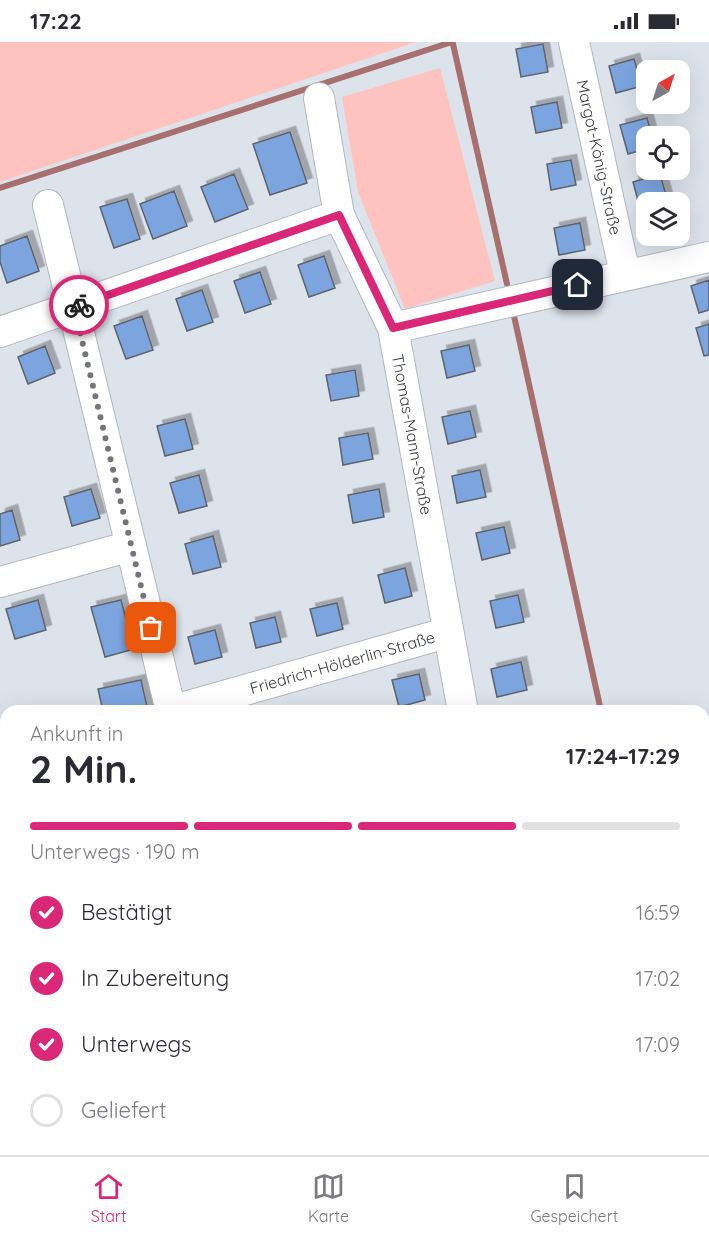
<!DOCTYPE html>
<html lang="de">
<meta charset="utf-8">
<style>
body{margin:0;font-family:Quicksand,sans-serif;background:#f2f2f3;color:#2b2b33;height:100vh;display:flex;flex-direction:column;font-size:22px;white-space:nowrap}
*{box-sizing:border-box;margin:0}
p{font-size:20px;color:#7c7c81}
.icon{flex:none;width:33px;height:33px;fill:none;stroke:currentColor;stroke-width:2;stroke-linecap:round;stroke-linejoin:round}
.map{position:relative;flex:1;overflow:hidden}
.side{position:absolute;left:0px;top:663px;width:710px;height:450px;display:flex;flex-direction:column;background:#fff;border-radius:18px 18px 0 0;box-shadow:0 6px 24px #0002}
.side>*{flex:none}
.needle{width:39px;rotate:39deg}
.tools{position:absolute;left:636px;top:18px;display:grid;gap:12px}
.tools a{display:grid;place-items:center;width:54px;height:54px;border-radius:12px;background:#fff;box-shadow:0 6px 24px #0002;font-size:30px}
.pin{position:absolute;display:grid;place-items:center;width:51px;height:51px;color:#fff;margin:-26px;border-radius:12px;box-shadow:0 3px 9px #0006}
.courier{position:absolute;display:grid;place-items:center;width:60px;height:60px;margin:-30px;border:4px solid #db2777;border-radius:50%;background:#fff;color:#222;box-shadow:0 2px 8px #0007}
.head em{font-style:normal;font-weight:700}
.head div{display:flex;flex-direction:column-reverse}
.head{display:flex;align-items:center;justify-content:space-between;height:102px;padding:0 30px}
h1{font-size:39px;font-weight:700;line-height:45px}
.bar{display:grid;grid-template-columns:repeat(4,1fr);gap:9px 6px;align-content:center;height:72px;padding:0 30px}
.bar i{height:8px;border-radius:4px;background:#e1e1e2}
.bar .current{background:#db2777}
.bar p{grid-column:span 4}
ol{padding:0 30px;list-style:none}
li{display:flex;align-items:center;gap:18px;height:66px}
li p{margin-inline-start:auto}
li .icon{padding:6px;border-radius:50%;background:#db2777;color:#fff;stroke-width:4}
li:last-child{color:#7c7c81}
li i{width:33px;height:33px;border:3px solid #e1e1e2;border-radius:50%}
.status{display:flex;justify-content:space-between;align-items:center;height:42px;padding:0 30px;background:#fff;direction:ltr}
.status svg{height:16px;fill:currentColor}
.tabs{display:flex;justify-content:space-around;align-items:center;height:84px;border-top:2px solid #e1e1e2;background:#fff;font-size:16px;color:#7c7c81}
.tabs a{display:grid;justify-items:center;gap:3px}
.tabs .current{color:#db2777}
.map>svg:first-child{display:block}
.green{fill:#fec3bf}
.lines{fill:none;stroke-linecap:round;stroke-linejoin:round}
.stream{stroke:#a7706f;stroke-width:6}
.building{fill:#7ca5e0;stroke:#5f646a;stroke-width:1.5;filter:url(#shadow)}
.minor-casing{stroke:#b3b8bf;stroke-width:32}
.path{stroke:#84888e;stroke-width:4;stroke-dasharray:4.5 3;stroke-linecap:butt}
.minor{stroke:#fff;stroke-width:30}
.done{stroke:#72767b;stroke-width:6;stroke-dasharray:0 10.8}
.route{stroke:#db2777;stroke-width:8}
.labels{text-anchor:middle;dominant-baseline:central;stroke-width:4.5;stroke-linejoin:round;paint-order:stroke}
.street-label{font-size:16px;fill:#393c3f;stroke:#fff}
</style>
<div class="status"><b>17:22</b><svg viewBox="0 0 49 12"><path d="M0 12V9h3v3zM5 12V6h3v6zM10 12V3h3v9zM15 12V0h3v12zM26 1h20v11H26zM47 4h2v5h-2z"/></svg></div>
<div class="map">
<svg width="709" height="1113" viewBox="0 0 709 1113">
<defs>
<filter id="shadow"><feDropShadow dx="5.5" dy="-5.5" stdDeviation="0" flood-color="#0004"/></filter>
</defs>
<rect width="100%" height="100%" fill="#dde3eb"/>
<path class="green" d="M0 0H416L0 140Z
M440 26 495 239 405 267 358 150 342 55Z
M66 1107H496L497 1113H67Z
M519 1107H667L643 1113H520Z"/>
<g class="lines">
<path class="stream" d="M453 2 507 242
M0 146 452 0
M514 274 601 669"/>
</g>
<path class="building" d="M543 2 548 30 521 35 516 7Z
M634 17 642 44 616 51 609 24Z
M557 60 562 86 536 91 531 65Z
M647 76 652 94H646V107L628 112 620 83Z
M290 90 307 141 270 153 253 102Z
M571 118 576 143 551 148 547 122Z
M234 132 248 167 215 180 201 145Z
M660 132 668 160H646V168L641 170 633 140Z
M174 149 187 184 153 197 140 162Z
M127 157 140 197 114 206 100 165Z
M580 181 585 208 559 213 554 186Z
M27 194 39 229 7 241 0 220V204Z
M324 214 335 246 309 255 298 223Z
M260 230 271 262 245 271 234 239Z
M709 238V268L699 271 691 244Z
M202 248 213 280 187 289 176 257Z
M142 274 153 308 126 317 114 284Z
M709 282V313L704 314 696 286Z
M469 303 475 329 447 336 441 309Z
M45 304 55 331 28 342 18 315Z
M355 328 359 354 331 359 326 333Z
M470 369 476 395 448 402 442 375Z
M185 377 193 407 165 414 157 384Z
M368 391 373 417 343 423 339 396Z
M480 428 486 455 457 461 452 434Z
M199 433 207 464 179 471 170 441Z
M91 447 100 476 72 484 64 455Z
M379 447 384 475 353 481 348 453Z
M12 468 20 498 0 504V472Z
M504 485 510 511 482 518 476 491Z
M213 494 221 525 193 532 185 502Z
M405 526 412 554 385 561 378 533Z
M518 553 524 580 496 586 490 559Z
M38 558 46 588 15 597 6 567Z
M121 558 134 607 105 615 91 565Z
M337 561 343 587 317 594 310 567Z
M275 575 281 600 256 606 250 581Z
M215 588 222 615 195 622 188 595Z
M521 620 527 648 497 655 491 627Z
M419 632 425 658 399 665 392 638Z
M141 638 148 669H103L98 647Z
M6 712V749L0 751V714Z"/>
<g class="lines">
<defs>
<g id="minor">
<path id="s1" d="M574 0 625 232"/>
<path id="s2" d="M319 56 339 173 393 286 463 669"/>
<path d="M48 163 171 669"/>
<path d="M393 286 709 215"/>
<path d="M0 290 339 173"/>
<path d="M0 540 131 504"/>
<path id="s3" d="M171 669 446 591"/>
<path d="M0 941 6 964"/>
<path d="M0 1007 6 1006"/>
<path d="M47 1107 48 1113"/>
<path d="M503 1107 504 1113"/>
</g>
</defs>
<use href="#minor" class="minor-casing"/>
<path class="path" d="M0 776 6 774"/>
<use href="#minor" class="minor"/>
</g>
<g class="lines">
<path class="done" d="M79 263 74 265 151 586"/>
<path class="route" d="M79 263 339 173 393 286 578 243"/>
</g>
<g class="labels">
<g class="street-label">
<text stroke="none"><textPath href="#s1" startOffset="118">Margot-König-Straße</textPath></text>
<text stroke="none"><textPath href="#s2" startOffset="352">Thomas-Mann-Straße</textPath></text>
<text stroke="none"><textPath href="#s3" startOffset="178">Friedrich-Hölderlin-Straße</textPath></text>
</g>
</g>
</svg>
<div class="tools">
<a><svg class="needle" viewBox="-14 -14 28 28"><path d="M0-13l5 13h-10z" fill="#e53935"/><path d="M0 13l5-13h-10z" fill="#7c7c81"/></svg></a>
<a><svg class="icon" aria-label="locate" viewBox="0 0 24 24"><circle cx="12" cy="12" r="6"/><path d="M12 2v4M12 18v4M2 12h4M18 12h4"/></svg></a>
<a><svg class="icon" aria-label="layers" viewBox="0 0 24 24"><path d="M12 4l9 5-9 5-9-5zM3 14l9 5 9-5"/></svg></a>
</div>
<div class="pin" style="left:151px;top:586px;background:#ea580c"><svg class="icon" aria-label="bag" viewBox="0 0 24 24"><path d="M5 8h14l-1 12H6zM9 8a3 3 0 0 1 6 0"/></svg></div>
<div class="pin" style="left:578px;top:243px;background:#1f2937"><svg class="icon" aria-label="home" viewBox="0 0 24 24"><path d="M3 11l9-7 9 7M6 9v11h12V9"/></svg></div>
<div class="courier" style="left:79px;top:263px"><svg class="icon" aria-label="bike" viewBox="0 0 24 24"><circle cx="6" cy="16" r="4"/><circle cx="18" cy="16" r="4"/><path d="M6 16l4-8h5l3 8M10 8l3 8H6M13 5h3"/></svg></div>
<section class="side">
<div class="head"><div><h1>2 Min.</h1><p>Ankunft in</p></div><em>17:24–17:29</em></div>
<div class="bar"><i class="current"></i><i class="current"></i><i class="current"></i><i></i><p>Unterwegs · 190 m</p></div>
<ol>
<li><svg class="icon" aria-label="check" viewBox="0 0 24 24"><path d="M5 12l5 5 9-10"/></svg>Bestätigt<p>16:59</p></li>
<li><svg class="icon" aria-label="check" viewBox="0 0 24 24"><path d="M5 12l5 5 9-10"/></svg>In Zubereitung<p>17:02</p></li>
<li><svg class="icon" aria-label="check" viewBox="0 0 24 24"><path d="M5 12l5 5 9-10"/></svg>Unterwegs<p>17:09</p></li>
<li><i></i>Geliefert</li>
</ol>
</section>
</div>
<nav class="tabs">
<a class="current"><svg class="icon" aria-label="home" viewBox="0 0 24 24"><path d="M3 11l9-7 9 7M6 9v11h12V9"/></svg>Start</a>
<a><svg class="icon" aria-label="map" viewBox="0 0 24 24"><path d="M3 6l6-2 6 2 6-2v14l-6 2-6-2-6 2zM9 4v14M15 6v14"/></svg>Karte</a>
<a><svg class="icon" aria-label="saved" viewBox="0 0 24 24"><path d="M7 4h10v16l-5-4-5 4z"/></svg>Gespeichert</a>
</nav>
